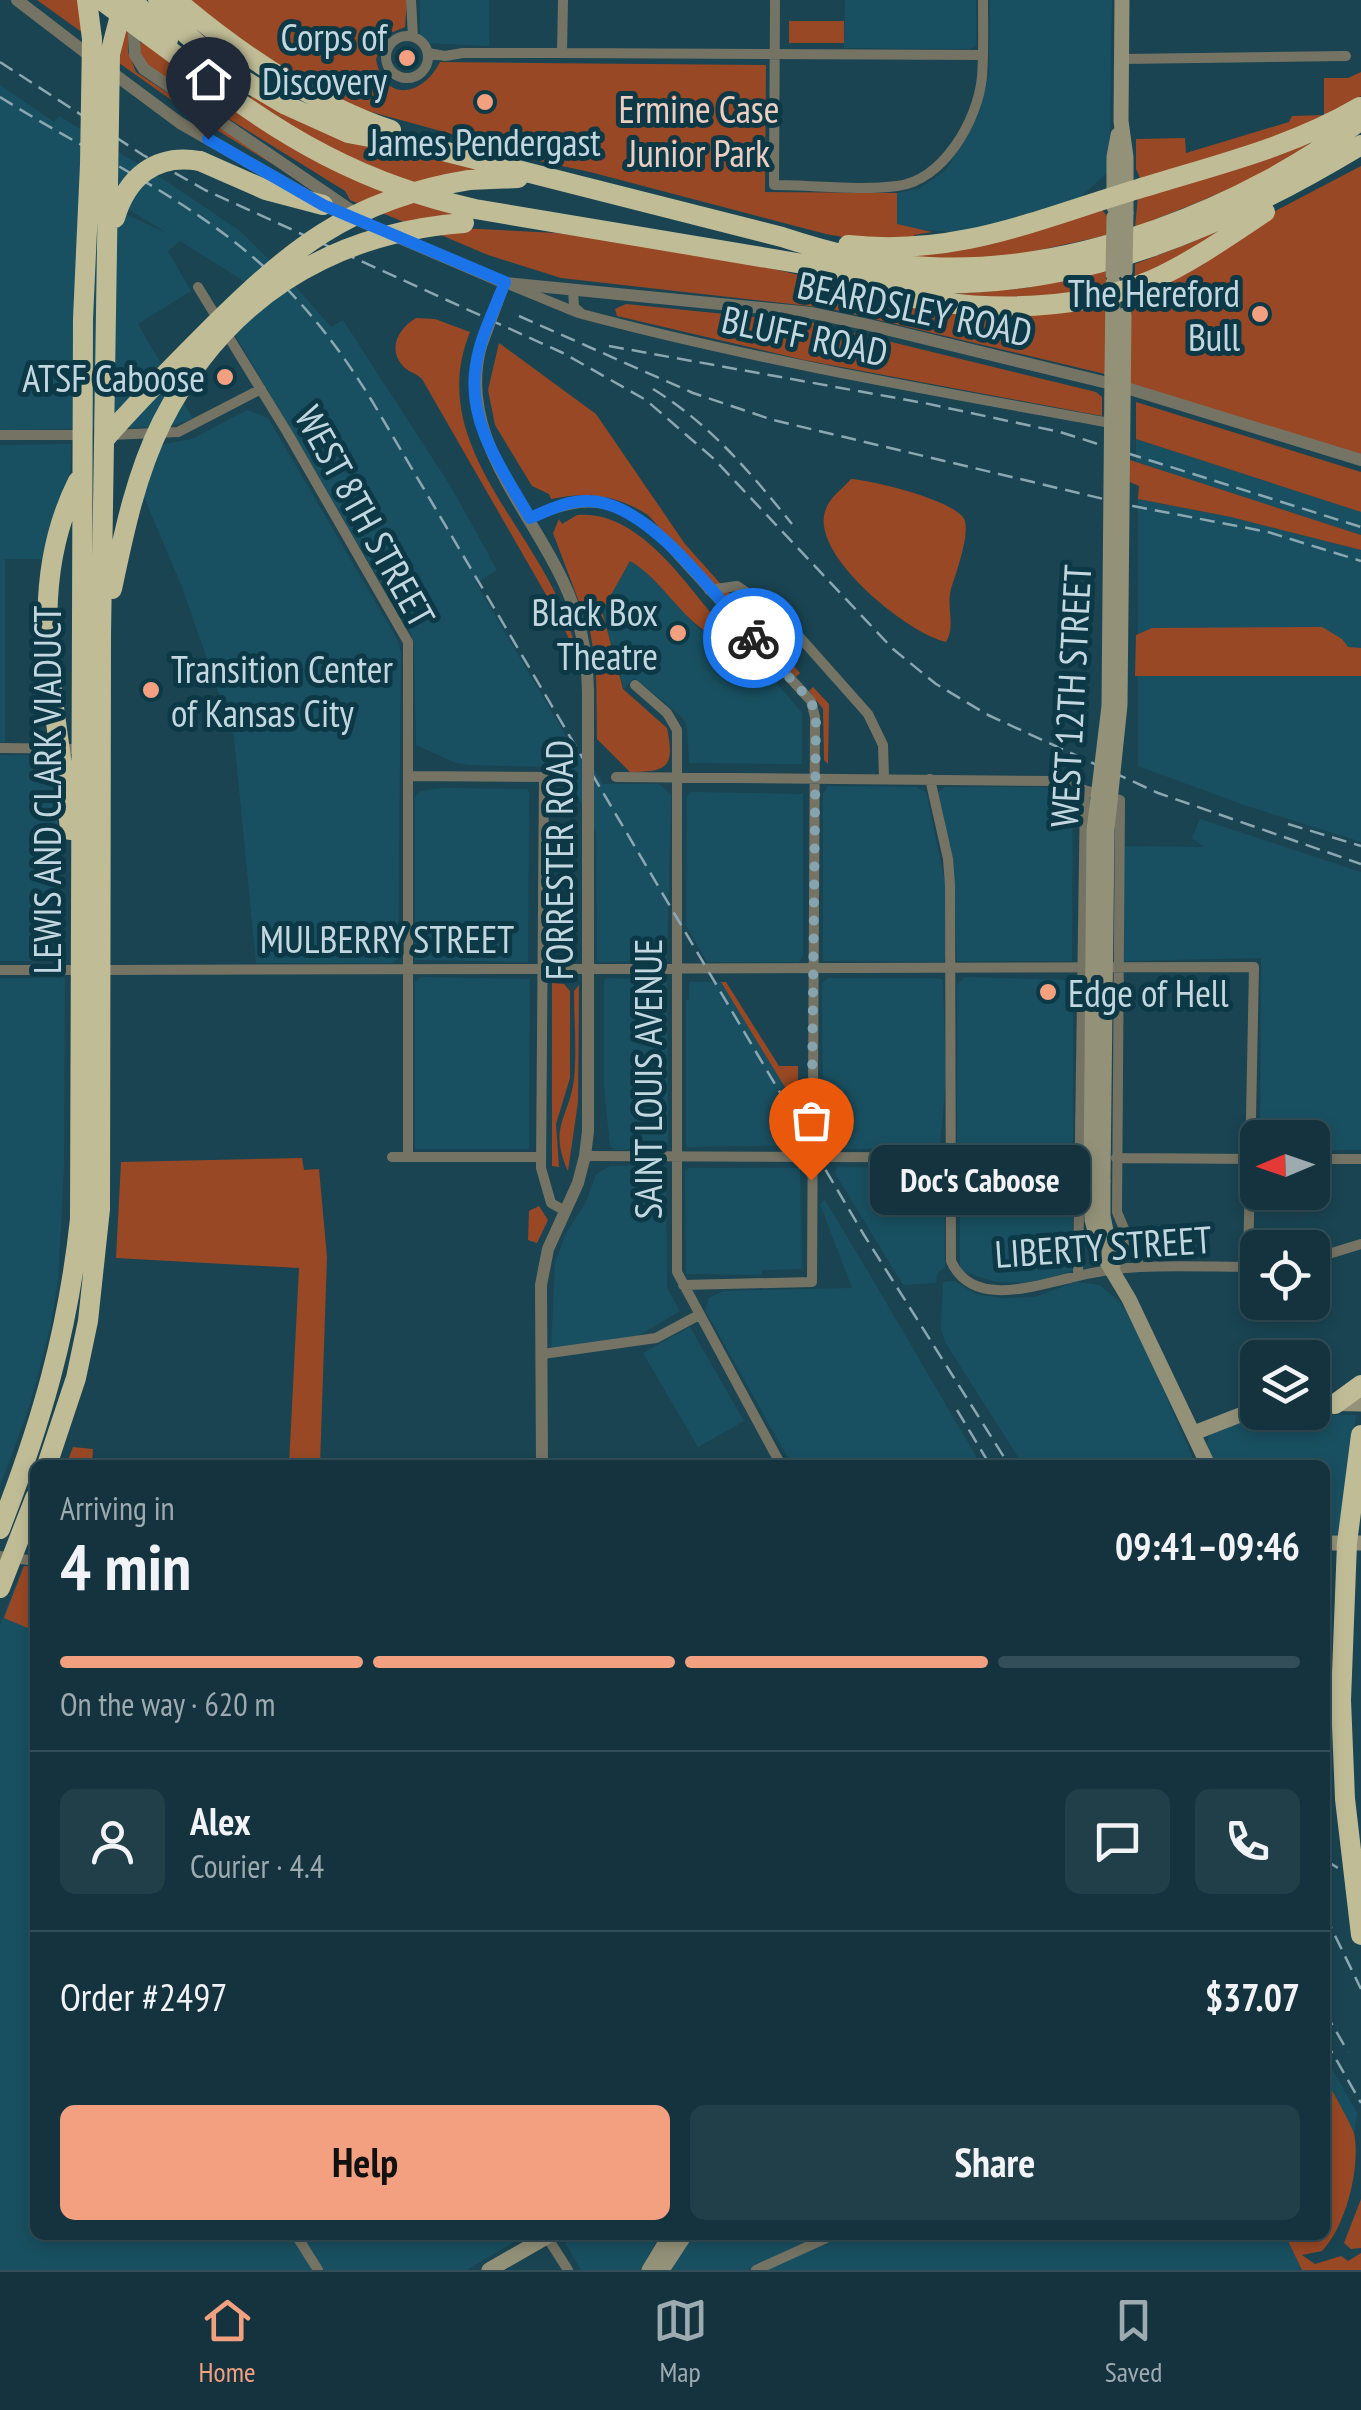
<!DOCTYPE html>
<meta charset="utf-8">
<style>
body{margin:0;font-family:"PT Sans Narrow",sans-serif;background:#213f49;color:#f1f3f6;height:100vh;display:flex;flex-direction:column;font-size:38px;white-space:nowrap}
*{box-sizing:border-box;margin:0}
p{font-size:32px;color:#9daab0}
.icon{flex:none;width:55px;height:55px;fill:none;stroke:currentColor;stroke-width:2;stroke-linecap:round;stroke-linejoin:round}
.map{position:relative;flex:1;overflow:hidden}
.side{position:absolute;left:30px;top:1460px;width:1300px;height:780px;display:flex;flex-direction:column;background:#14333e;border-radius:15px;box-shadow:0 5px 15px #0003,0 0 0 2px #334e58}
.side>*{flex:none}
.needle{width:65px;rotate:268deg}
.fabs{position:absolute;left:1240px;top:1120px;display:grid;gap:20px}
.fabs a{display:grid;place-items:center;width:90px;height:90px;border-radius:15px;background:#14333e;box-shadow:0 5px 15px #0003,0 0 0 2px #334e58;font-size:50px}
.pin{position:absolute;display:grid;place-items:center;width:85px;height:85px;color:#fff;margin:-102px -42px;border-radius:50% 50% 50% 0;rotate:-45deg;box-shadow:0 0 10px #0007}
.pin .icon{rotate:45deg}
.courier{position:absolute;display:grid;place-items:center;width:100px;height:100px;margin:-50px;border:8px solid #1a73e8;border-radius:50%;background:#fff;color:#222;box-shadow:0 2px 12px #0007}
.bubble{position:absolute;height:70px;border-radius:15px;background:#14333e;box-shadow:0 5px 15px #0003,0 0 0 2px #334e58;font-size:32px;font-weight:700;line-height:70px;text-align:center}
.headline em{font-style:normal;font-weight:700}
.headline div{display:flex;flex-direction:column-reverse}
.headline{display:flex;align-items:center;justify-content:space-between;height:170px;padding:0 30px}
h1{font-size:65px;font-weight:700;line-height:75px}
.bar{display:grid;grid-template-columns:repeat(4,1fr);gap:15px 10px;align-content:center;height:120px;padding:0 30px}
.bar i{height:12px;border-radius:8px;background:#334e58}
.bar .selected{background:#f2a07f}
.bar p{grid-column:span 4}
.line{display:flex;align-items:center;gap:25px;padding:0 30px;border-top:2px solid #334e58}
.line div{flex:1}
.round{display:grid;place-items:center;flex:none;width:105px;height:105px;border-radius:15px;background:#213f49}
.primary-button{display:flex;gap:20px;margin-top:auto;padding:20px 30px}
.primary-button a{flex:1;height:115px;border-radius:15px;background:#f2a07f;color:#111;font-size:40px;font-weight:700;line-height:115px;text-align:center}
.primary-button a+a{background:#213f49;color:#f1f3f6}
.tabs{display:flex;justify-content:space-around;align-items:center;height:140px;border-top:2px solid #334e58;background:#14333e;font-size:28px;color:#9daab0}
.tabs a{display:grid;justify-items:center;gap:5px}
.tabs .selected{color:#f2a07f}
.map>svg:first-child{display:block}
.built{fill:#195061;fill-rule:evenodd}
.green{fill:#984824}
.lines{fill:none;stroke-linecap:round;stroke-linejoin:round}
.minor{stroke:#757464;stroke-width:10}
.tertiary{stroke:#757464;stroke-width:12}
.secondary{stroke:#949179;stroke-width:15}
.motorway{stroke:#c0bc96;stroke-width:20}
.rail{stroke:#8ba7b1;stroke-width:2.5;stroke-dasharray:15 8;stroke-linecap:butt}
.tertiary-bridge{stroke:#757464;stroke-width:12}
.secondary-bridge{stroke:#949179;stroke-width:15}
.motorway-bridge{stroke:#c0bc96;stroke-width:20}
.done{stroke:#87a4ae;stroke-width:10;stroke-dasharray:0 18}
.route{stroke:#1a73e8;stroke-width:12}
.poi-dot{fill:#f2a07f;stroke:#0d3947;stroke-width:4}
.labels{text-anchor:middle;dominant-baseline:central;stroke-width:10;stroke-linejoin:round;paint-order:stroke}
.poi-label{font-size:38px;fill:#c2d7e0;stroke:#0d3947;text-anchor:end}
.park-label{font-size:38px;fill:#eccec2;stroke:#0d3947}
.street-label{font-size:38px;fill:#c2d7e0;stroke:#0d3947}
</style>
<div class="map">
<svg width="1361" height="2270" viewBox="0 0 1361 2270">
<rect width="100%" height="100%" fill="#1a4452"/>
<path class="built" d="M420 0H489V46L424 43 420 36Z
M845 0H976V45L970 49 844 48Z
M990 0H1112L1109 171 1076 201 965 233 897 228V193L920 188 946 170 979 114 989 74Z
M0 85 54 122 59 116 166 181 240 231 290 280 331 327 343 320 451 487 497 570 476 583 578 757 585 754 603 784H659L671 795 667 957 664 961 597 962 596 832 556 753 554 767 471 765 456 763 416 745 414 647 411 634 233 331 274 300 180 241 168 251 191 291 138 324 193 419 167 427 0 430ZM79 175 98 190 168 234 92 198Z
M247 410 268 418 397 639 401 652 398 959 392 963H256L234 737 182 587 141 490 158 445 192 439Z
M1136 439 1361 512V535L1136 462Z
M71 444 70 480 46 559H5V742H0V445Z
M1138 499 1231 517 1361 550V842L1241 804 1138 766Z
M630 561 645 570 699 629 714 636 727 624 802 713V764L689 763 687 727 683 718 634 677 624 689 602 611Z
M0 755H45L55 788 62 878 64 961H0Z
M828 786 916 787 926 792 945 882 946 956 943 962 823 961V794Z
M944 787H1043L1073 791 1072 961H957L954 869 938 792Z
M444 788 527 789 529 792 528 962 415 960V798L420 791Z
M691 792 803 794V955L799 962H707L686 925 687 796Z
M1200 819 1361 872V1150H1313L1312 1138 1260 1137 1261 958 1124 961V846L1204 847 1192 838Z
M421 977 530 979 529 1149H415V982Z
M965 977 1073 980V1149L957 1146V985Z
M0 978H65L64 1169 58 1280 50 1329 29 1408 0 1486Z
M608 978 667 980 668 1144 665 1149 616 1150 610 1146 604 1087V980Z
M828 978H936L943 980 946 1080 940 1144 937 1148 835 1149 823 1140 822 983Z
M689 982H721L798 1109 801 1121 786 1145 686 1147V1000L689 999Z
M610 1166H666L667 1288 680 1311 638 1336 551 1350 555 1263 565 1235 586 1202 596 1174Z
M837 1167 944 1169 945 1267 937 1274 936 1283 903 1285 835 1173Z
M964 1167 1072 1168 1074 1270 1034 1283 997 1282 963 1272 960 1269V1171Z
M689 1168H800L802 1269 762 1270 761 1275 686 1274 685 1171Z
M825 1200 870 1275 981 1465H792L705 1310 709 1298 723 1291 852 1288 820 1204Z
M954 1281 976 1294 1003 1298 1035 1297 1075 1282 1099 1285 1119 1301 1134 1323 1196 1465H1023L945 1342 941 1328 943 1282Z
M690 1327 744 1421 698 1447 643 1353Z
M1278 1414 1356 1415 1342 1534 1325 1536V1465H1214L1206 1447 1209 1436 1253 1416Z
M23 1566 35 1567V2235H523L519 2239 467 2270H0V1625Z
M1325 2056 1357 2113 1351 2157 1325 2172Z
M570 2235H660L640 2270H581L566 2244Z
M695 2235H1285L1302 2270H666Z"/>
<path class="green" d="M37 0H81L83 33Z
M128 0V52L136 72 308 186 194 116 119 63Z
M183 0H407L405 27 386 35 376 59C384 104 423 96 440 62L766 65 765 192 897 193V224L932 232 914 235V240L854 239 826 234 590 172 515 156 488 144 346 105 250 59Z
M789 21H844V43H789Z
M148 42 230 106 460 213 459 217 404 222 350 200 345 191 152 71 141 55 139 43Z
M1361 72V96C1289 141 1221 157 1141 180L1136 169V139L1185 138 1186 153 1289 122 1292 116 1324 115V78H1348Z
M252 94 478 167 477 173 411 183 320 144 249 101Z
M1320 136C1265 178 1199 202 1135 227L1138 196Z
M1361 166V462L1123 391 1125 290 1135 278V264L1185 245 1259 211 1203 249Z
M1102 210 1108 217V235L1017 255 969 260 887 258Z
M459 228 557 233 659 247 748 263 922 304 1099 305 1106 312 1105 374 827 308 561 278 488 255 429 230Z
M1105 270 1107 285 1076 295 960 299 943 292 954 294 1026 288Z
M626 304 814 323 1096 392 1102 397V416L804 360 617 316 615 309Z
M416 318 435 319 470 332C420 455 559 542 577 657L560 619 422 379C416 373 408 372 403 366 387 348 399 328 416 318Z
M499 343 596 414 685 544 800 673 796 677 648 515C617 495 588 491 551 499L549 494 532 486 495 425 488 390Z
M1136 402 1361 472V512L1136 439Z
M1130 460 1361 535V550L1231 517 1138 499 1139 486 1130 482Z
M851 479C871 480 959 501 965 521 969 538 956 573 951 589 946 607 956 626 946 642 908 633 817 560 824 516 827 498 840 492 851 479Z
M577 515C640 510 685 584 723 627L714 636C680 619 663 580 630 561L602 611 623 689 667 728C675 767 668 772 630 772L597 739 596 666 590 631 553 533 559 519 562 524Z
M1322 627 1342 639 1348 647 1361 648V676H1135L1136 635 1152 628Z
M813 687 829 704 828 764 824 760 823 709 809 691Z
M721 982H726L779 1066H798V1109Z
M552 983 564 984 570 991V1078L556 1124 559 1167 552 1166Z
M579 985 578 1102 568 1171C548 1126 569 1119 574 1079 577 1051 574 1020 574 991Z
M302 1158 304 1170 319 1169 327 1257 320 1465H289L299 1268 116 1258 121 1162Z
M539 1206 548 1220 537 1243 528 1240 529 1211Z
M73 1447 93 1449 92 1465H66Z
M24 1566 35 1567V1631L4 1618Z
M1325 2077C1334 2095 1346 2114 1354 2133 1361 2166 1346 2227 1322 2251L1302 2255 1315 2264 1341 2256 1348 2261 1361 2253V2270H1302L1285 2235H1325Z
M1361 2199V2248L1351 2249 1344 2243Z"/>
<g class="lines">
<path class="minor" d="M411 0 413 37
M775 0 774 185C814 185 858 191 897 186 943 181 978 120 982 77 984 52 983 26 983 0
M386 57a21 21 0 1 1 42 0a21 21 0 1 1-42 0Z
M428 53 445 56 463 53H562L982 55
M562 53 563 0
M1122 59 1346 56
M510 285 578 313
M198 287 287 432 408 642V1156
M573 289 574 307 582 314C755 360 930 390 1105 422
M0 435H84
M111 435 178 432 261 389
M529 518C585 496 607 495 656 531L811 701 815 717 812 1282 683 1285
M709 590 737 586 781 616 868 714 883 745 884 778
M635 685 667 713 677 730V1272L781 1465
M0 748 84 749
M408 776 544 777 541 1168 551 1203 565 1211
M616 777 1052 781 1120 800 1117 1212 1140 1267
M930 779 948 859 950 885 951 1261C972 1308 1033 1286 1070 1278 1093 1272 1117 1268 1140 1267 1179 1265 1218 1267 1258 1267
M0 970H83
M100 970 1254 967 1248 1267
M585 1156 1094 1158
M392 1157H540
M1116 1158 1258 1159
M1312 1159H1361
M1312 1259 1361 1244
M1078 1276 1085 790
M543 1354 656 1338 699 1315
M0 1556 35 1561
M296 2235 318 2270
M547 2237 568 2270
M756 2270 833 2235"/>
<path class="tertiary" d="M17 0 94 59
M133 19 135 55 144 69 352 211
M110 71 180 123 323 205 505 283 812 313 869 325 1120 386 1361 460
M481 346C457 433 526 504 562 579 580 616 587 651 588 691
M542 1465 541 1285 548 1249 578 1183 585 1156 588 1131V995"/>
<path class="secondary" d="M1122 0 1121 121 1126 157V213
M1114 207V157L1118 135
M1112 374 1113 283
M1091 1180 1092 1220 1101 1252 1129 1299 1208 1465
M1103 1181V1216L1113 1265
M1312 1403 1361 1404
M1194 1433 1258 1408
M1325 1543H1361
M489 2270 550 2235
M649 2270 670 2235
M662 2270 685 2235"/>
<path class="motorway" d="M87 0 92 39
M158 0 184 32 228 71 286 105 348 133 439 150 782 237C831 253 878 265 930 267 1075 274 1247 208 1361 120
M176 0C238 53 314 104 391 130
M110 54 124 0
M192 67C280 137 365 185 475 209L916 283C1079 291 1225 227 1361 145
M200 161 266 190 323 205
M469 180 518 178
M848 245C956 257 1038 219 1138 189 1215 165 1290 148 1360 107
M878 290C962 312 1070 315 1152 280 1192 262 1229 236 1265 212
M1335 1404 1361 1385
M1341 1700 1347 1543 1361 1435"/>
<path class="rail" d="M0 62 143 155 205 190 563 353 646 400 714 459 893 649 936 684 988 715 1158 793 1361 864
M0 97C84 150 179 193 254 258 302 299 339 347 372 401L864 1235 1009 1465
M519 316 693 393 773 420 1133 506 1268 532 1361 561
M609 346 924 403 1060 432 1361 527
M653 389C710 424 750 472 792 524
M1288 824 1361 846
M957 1410 990 1465
M1325 1860 1361 1882
M1325 1915 1361 1989
M1325 2012 1348 2052
M1325 2040 1361 2103"/>
<path class="tertiary-bridge" d="M481 346 499 297
M588 995V691"/>
<path class="secondary-bridge" d="M1125 271 1126 213
M1113 274 1114 217
M1091 1180 1094 831 1109 706 1112 374
M1103 1181 1107 830 1120 705 1124 315"/>
<path class="motorway-bridge" d="M101 0 192 67
M133 0 168 40
M115 218C127 177 156 153 200 161
M104 440C136 403 170 369 204 335 287 252 349 199 469 180
M112 589C124 532 136 474 162 422 224 300 329 233 464 223
M70 830C59 711 21 594 78 481
M47 1465 76 1378 88 1321 100 1209 101 635 110 54
M0 1529C41 1424 68 1332 80 1219L83 319 90 164 92 39
M0 1588 35 1498
M1341 1700 1345 1799 1361 1935"/>
</g>
<g class="lines">
<path class="done" d="M753 638 811 701 816 717 811 1180"/>
<path class="route" d="M208 139 323 205 505 282C495 309 480 337 476 365 466 422 503 471 530 518 549 510 568 500 589 501 649 502 715 596 753 638"/>
</g>
<g class="poi-dot">
<circle cx="407" cy="58" r="10"/>
<circle cx="485" cy="102" r="10"/>
<circle cx="1260" cy="314" r="10"/>
<circle cx="225" cy="377" r="10"/>
<circle cx="678" cy="633" r="10"/>
<circle cx="151" cy="690" r="10"/>
<circle cx="1048" cy="992" r="10"/>
</g>
<g class="labels">
<g class="poi-label">
<text x="387" y="36">Corps of<tspan x="387" dy="44">Discovery</tspan></text>
<text x="485" y="141" text-anchor="middle">James Pendergast</text>
<text x="1240" y="292">The Hereford<tspan x="1240" dy="44">Bull</tspan></text>
<text x="205" y="377">ATSF Caboose</text>
<text x="658" y="611">Black Box<tspan x="658" dy="44">Theatre</tspan></text>
<text x="171" y="668" text-anchor="start">Transition Center<tspan x="171" dy="44">of Kansas City</tspan></text>
<text x="1068" y="992" text-anchor="start">Edge of Hell</text>
</g>
<g class="park-label">
<text x="699" y="108">Ermine Case<tspan x="699" dy="44">Junior Park</tspan></text>
</g>
<g class="street-label">
<text transform="translate(915 308) rotate(12)">BEARDSLEY ROAD</text>
<text transform="translate(805 335) rotate(12)">BLUFF ROAD</text>
<text transform="translate(366 516) rotate(61)">WEST 8TH STREET</text>
<text transform="translate(1070 696) rotate(-87)">WEST 12TH STREET</text>
<text transform="translate(46 790) rotate(-90)">LEWIS AND CLARK VIADUCT</text>
<text transform="translate(558 860) rotate(-90)">FORRESTER ROAD</text>
<text x="387" y="938">MULBERRY STREET</text>
<text transform="translate(647 1079) rotate(-90)">SAINT LOUIS AVENUE</text>
<text transform="translate(1103 1246) rotate(-4)">LIBERTY STREET</text>
</g>
</g>
</svg>
<div class="fabs">
<a><svg class="needle" viewBox="-14 -14 28 28"><path d="M0-13l5 13h-10z" fill="#e53935"/><path d="M0 13l5-13h-10z" fill="#9daab0"/></svg></a>
<a><svg class="icon" aria-label="locate" viewBox="0 0 24 24"><circle cx="12" cy="12" r="6"/><path d="M12 2v4M12 18v4M2 12h4M18 12h4"/></svg></a>
<a><svg class="icon" aria-label="layers" viewBox="0 0 24 24"><path d="M12 4l9 5-9 5-9-5zM3 14l9 5 9-5"/></svg></a>
</div>
<div class="pin" style="left:811px;top:1180px;background:#ea580c"><svg class="icon" aria-label="bag" viewBox="0 0 24 24"><path d="M5 8h14l-1 12H6zM9 8a3 3 0 0 1 6 0"/></svg></div>
<div class="pin" style="left:208px;top:139px;background:#1f2937"><svg class="icon" aria-label="home" viewBox="0 0 24 24"><path d="M3 11l9-7 9 7M6 9v11h12V9"/></svg></div>
<div class="courier" style="left:753px;top:638px"><svg class="icon" aria-label="bike" viewBox="0 0 24 24"><circle cx="6" cy="16" r="4"/><circle cx="18" cy="16" r="4"/><path d="M6 16l4-8h5l3 8M10 8l3 8H6M13 5h3"/></svg></div>
<div class="bubble" style="left:870px;top:1145px;width:220px">Doc's Caboose</div>
<section class="side">
<div class="headline"><div><h1>4 min</h1><p>Arriving in</p></div><em>09:41–09:46</em></div>
<div class="bar"><i class="selected"></i><i class="selected"></i><i class="selected"></i><i></i><p>On the way · 620 m</p></div>
<div class="line" style="height:180px"><a class="round"><svg class="icon" aria-label="person" viewBox="0 0 24 24"><circle cx="12" cy="8" r="4"/><path d="M4 21q1-7 8-7t8 7"/></svg></a><div><b>Alex</b><p>Courier · 4.4</p></div><a class="round"><svg class="icon" aria-label="chat" viewBox="0 0 24 24"><path d="M4 5h16v11H9l-5 4z"/></svg></a><a class="round"><svg class="icon" aria-label="phone" viewBox="0 0 24 24"><path d="M5 4h4l2 5-3 2q2 4 5 5l2-3 5 2v4C11 20 4 13 5 4z"/></svg></a></div>
<div class="line" style="height:130px"><div>Order #2497</div><b>$37.07</b></div>
<div class="primary-button"><a>Help</a><a>Share</a></div>
</section>
</div>
<nav class="tabs">
<a class="selected"><svg class="icon" aria-label="home" viewBox="0 0 24 24"><path d="M3 11l9-7 9 7M6 9v11h12V9"/></svg>Home</a>
<a><svg class="icon" aria-label="map" viewBox="0 0 24 24"><path d="M3 6l6-2 6 2 6-2v14l-6 2-6-2-6 2zM9 4v14M15 6v14"/></svg>Map</a>
<a><svg class="icon" aria-label="saved" viewBox="0 0 24 24"><path d="M7 4h10v16l-5-4-5 4z"/></svg>Saved</a>
</nav>
